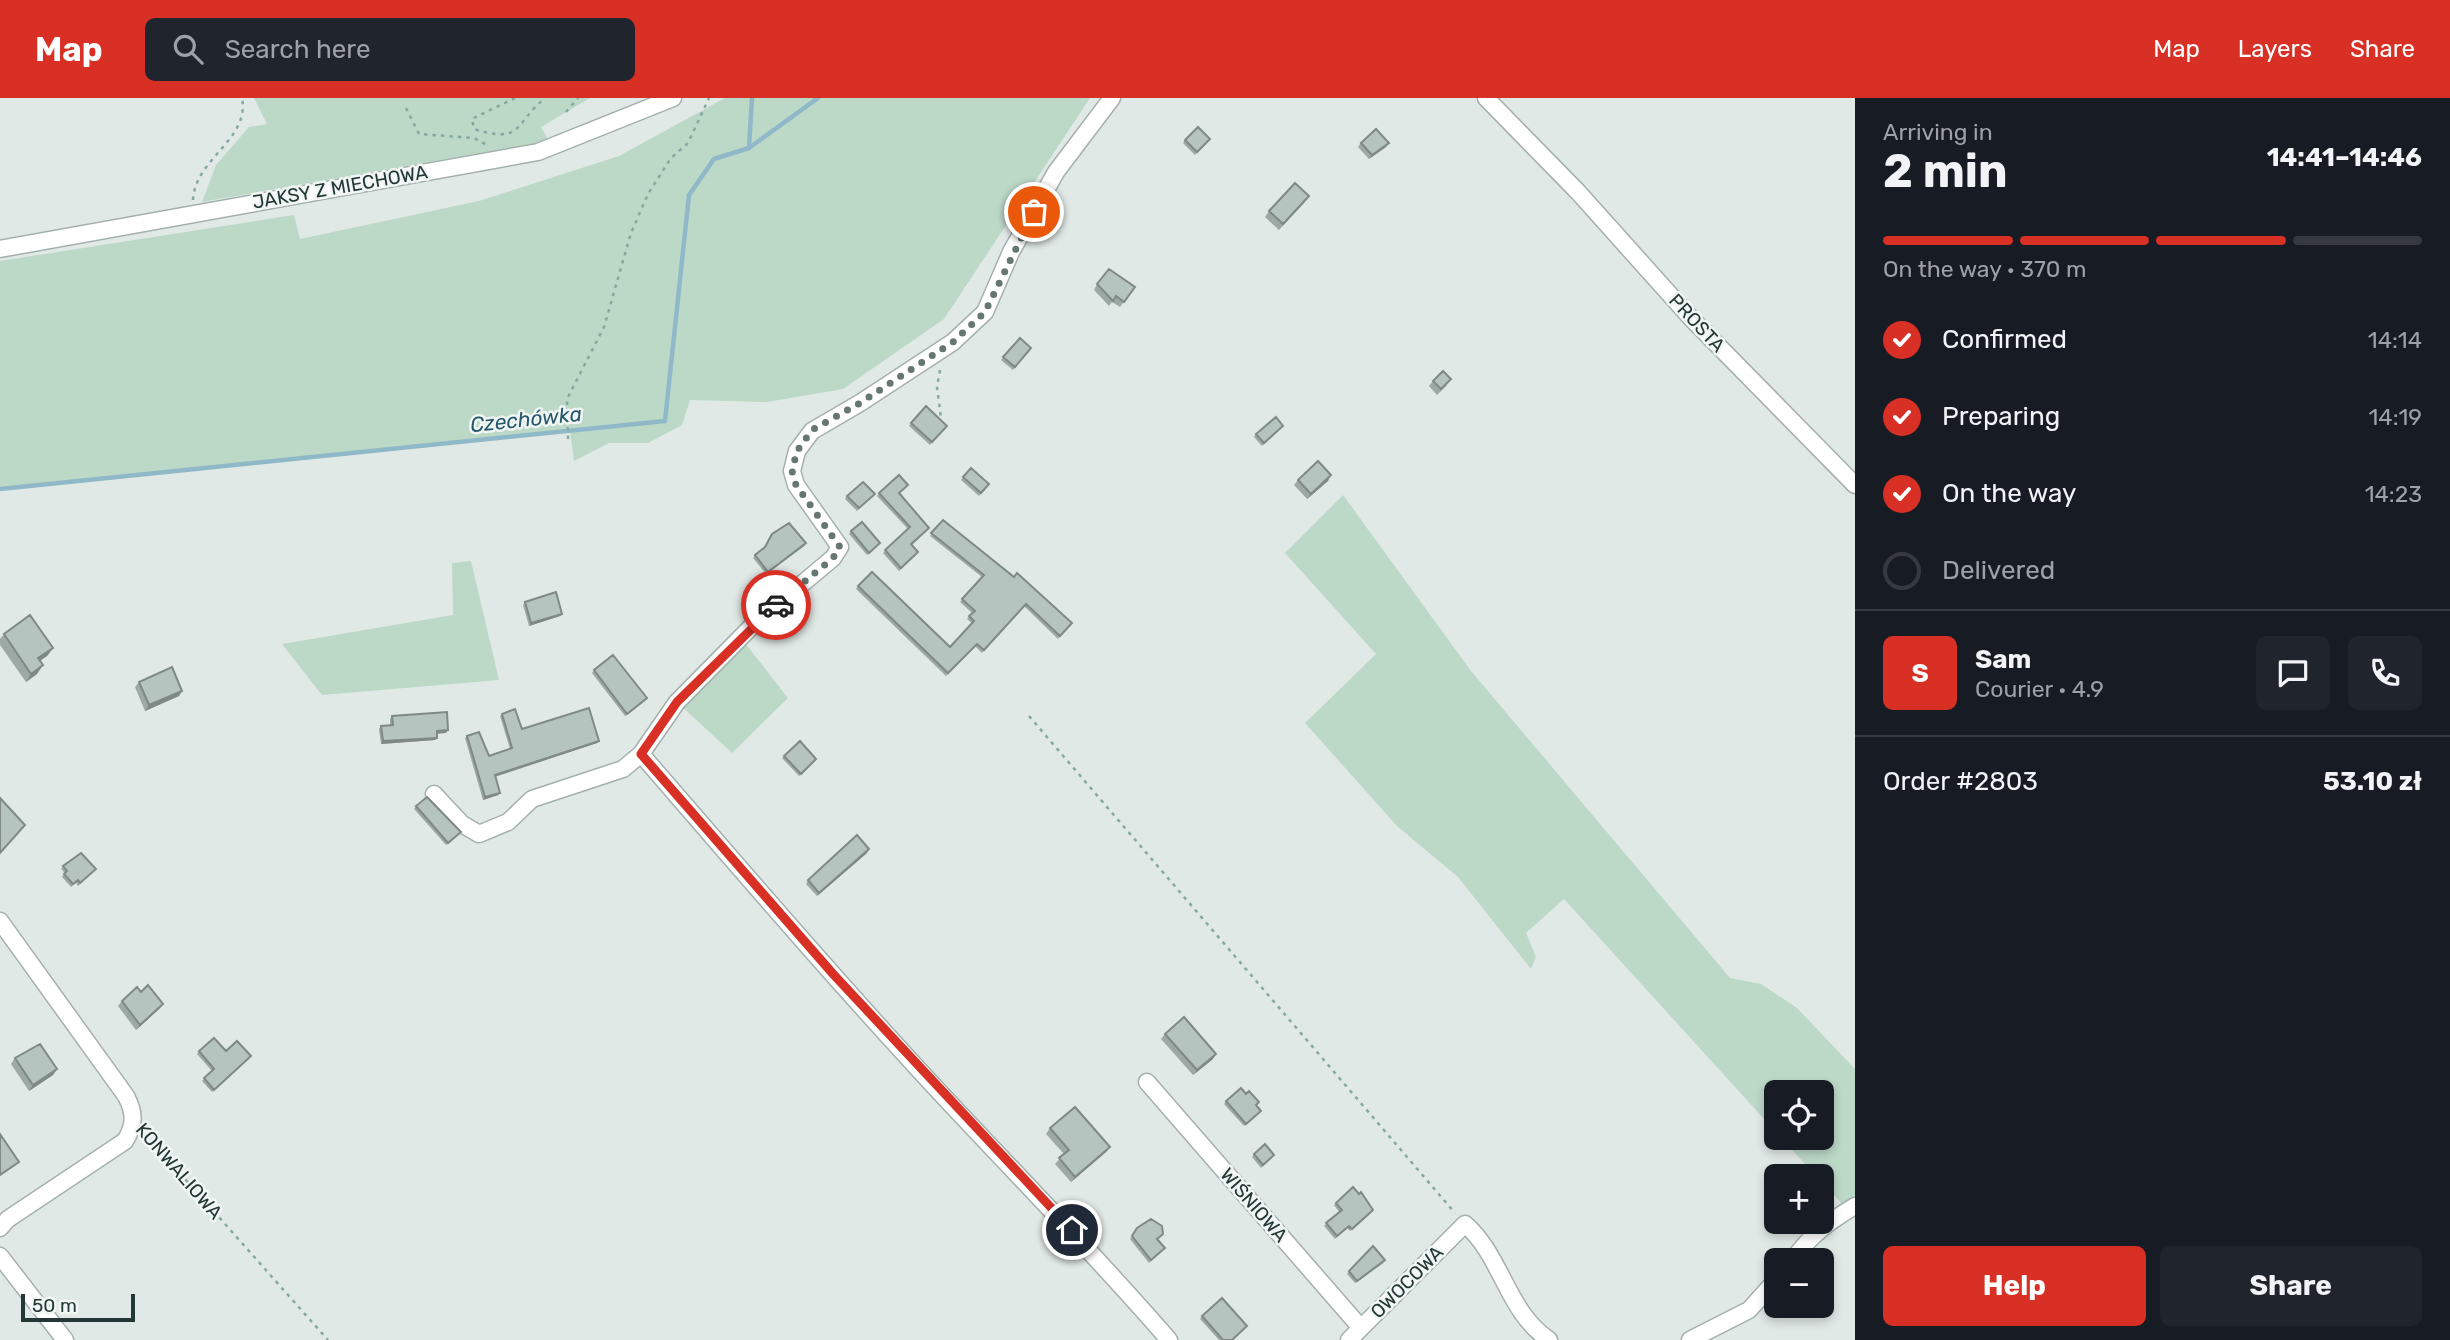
<!DOCTYPE html>
<meta charset="utf-8">
<style>
body{margin:0;font-family:Rubik,sans-serif;background:#20242c;color:#f1f3f6;height:100vh;display:flex;flex-direction:column;font-size:26px;white-space:nowrap}
*{box-sizing:border-box;margin:0}
p{font-size:23px;color:#9ea1a6}
.icon{flex:none;width:38px;height:38px;fill:none;stroke:currentColor;stroke-width:2;stroke-linecap:round;stroke-linejoin:round}
.map{position:relative;flex:1;overflow:hidden}
.drawer{display:flex;flex-direction:column;background:#171b24;width:595px}
.drawer>*{flex:none}
.fabs{position:absolute;left:1764px;top:982px;display:grid;gap:14px}
.fabs a{display:grid;place-items:center;width:70px;height:70px;border-radius:10px;background:#171b24;box-shadow:0 4px 10px #0003;font-size:35px}
.scale{position:absolute;left:21px;bottom:18px;width:114px;box-sizing:border-box;padding-left:7px;border:4px solid #233834;border-top:0;font-size:19px;line-height:24px;white-space:nowrap;color:#233834;-webkit-text-stroke:5px #f1f6f4;paint-order:stroke}
.pin{position:absolute;display:grid;place-items:center;width:60px;height:60px;color:#fff;margin:-30px;border:4px solid #fff;border-radius:50%;box-shadow:0 2px 7px #0007}
.courier{position:absolute;display:grid;place-items:center;width:70px;height:70px;margin:-35px;border:5px solid #d93025;border-radius:50%;background:#fff;color:#222;box-shadow:0 2px 9px #0007}
.summary em{font-style:normal;font-weight:700}
.summary div{display:flex;flex-direction:column-reverse}
.summary{display:flex;align-items:center;justify-content:space-between;height:119px;padding:0 28px}
h1{font-size:46px;font-weight:700;line-height:52px}
.bar{display:grid;grid-template-columns:repeat(4,1fr);gap:10px 7px;align-content:center;height:84px;padding:0 28px}
.bar i{height:9px;border-radius:5px;background:#363941}
.bar .current{background:#d93025}
.bar p{grid-column:span 4}
.line{display:flex;align-items:center;gap:18px;padding:0 28px;border-top:2px solid #363941}
.line div{flex:1}
.round{display:grid;place-items:center;flex:none;width:74px;height:74px;border-radius:10px;background:#20242c}
ol{padding:0 28px;list-style:none}
li{display:flex;align-items:center;gap:21px;height:77px}
li p{margin-inline-start:auto}
li .icon{padding:7px;border-radius:50%;background:#d93025;color:#fff;stroke-width:4}
li:last-child{color:#9ea1a6}
li i{width:38px;height:38px;border:4px solid #363941;border-radius:50%}
.primary-button{display:flex;gap:14px;margin-top:auto;padding:14px 28px}
.primary-button a{flex:1;height:80px;border-radius:10px;background:#d93025;color:#fff;font-size:28px;font-weight:700;line-height:80px;text-align:center}
.primary-button a+a{background:#20242c;color:#f1f3f6}
header{display:flex;align-items:center;gap:42px;box-sizing:border-box;height:98px;padding:0 35px;background:#d93025;color:#fff}
header strong{font-size:33px}
nav{display:flex;gap:38px;margin-inline-start:auto;font-size:24px}
.search{width:490px;height:63px;background:#20242c;display:flex;align-items:center;gap:18px;box-sizing:border-box;padding:0 24px;border-radius:10px;color:#9ea1a6;font-size:26px}
main{display:flex;flex:1;min-height:0}
.map>svg:first-child{display:block}
.green{fill:#bcd8c7}
.lines{fill:none;stroke-linecap:round;stroke-linejoin:round}
.stream{stroke:#8fb9c8;stroke-width:4.5}
.minor-casing{stroke:#a4b0ad;stroke-width:19}
.path{stroke:#85a9a2;stroke-width:2.5;stroke-dasharray:3.5 5;stroke-linecap:butt}
.minor{stroke:#fff;stroke-width:16}
.wall{fill:#9da9a5}
.shaded-wall{fill:#7f8986}
.building{fill:#b6c4c0;stroke:#7f8986;stroke-width:2}
.done{stroke:#667672;stroke-width:7;stroke-dasharray:0 12.6}
.route{stroke:#d93025;stroke-width:9}
.labels{text-anchor:middle;dominant-baseline:central;stroke-width:5;stroke-linejoin:round;paint-order:stroke}
.street-label{font-size:19px;fill:#233834;stroke:#f1f6f4}
.water-label{font-size:21px;font-style:italic;fill:#25586c;stroke:#f1f6f4}
</style>
<header>
<strong>Map</strong>
<div class="search"><svg class="icon" aria-label="search" viewBox="0 0 24 24"><circle cx="10" cy="10" r="6"/><path d="M15 15l6 6"/></svg>Search here</div>
<nav><a>Map</a><a>Layers</a><a>Share</a></nav>
</header>
<main>
<div class="map">
<svg width="1855" height="1242" viewBox="0 0 1855 1242">
<rect width="100%" height="100%" fill="#e1e9e6"/>
<path class="green" d="M254 0H590L541 29 549 43 202 104 216 67 249 29 267 26Z
M725 0H1090L944 221 843 291 767 304 690 302 682 327 648 345H609L574 363 570 333 0 391V163L294 117 300 141 479 103 619 58Z
M1343 397 1471 573 1730 880 1761 886 1797 910 1855 971V1100L1843 1107 1822 1084V1078H1816L1781 1040H1822V994H1776V1034L1564 801 1526 835 1536 859 1531 871 1458 779 1397 728 1305 625 1376 556 1285 455Z
M471 463 499 582 322 597 282 546 453 517 452 465Z
M741 540 788 600 732 655 677 604Z"/>
<g class="lines">
<path class="stream" d="M749 49 752 0
M0 391 665 323 689 97 714 61 749 50 818 0"/>
<defs>
<path id="minor" d="M1486 0 1578 94 1690 219 1855 387
M0 151 538 54 673 0
M641 656C737 767 832 878 932 986 1011 1071 1093 1154 1169 1242
M434 696 462 726 479 736 508 724 532 701 623 671 641 656 677 604 754 526 833 460 840 449 796 387 792 373 797 353 812 333 860 305 953 244 985 214 1011 154 1056 74 1112 0
M0 823 126 998C135 1015 135 1027 125 1043L8 1121 0 1130
M1147 984 1361 1230
M0 1158 65 1242
M1793 1162C1810 1137 1830 1123 1855 1108
M1349 1242 1465 1126C1502 1158 1507 1214 1549 1242
M1690 1242 1749 1212 1776 1182"/>
</defs>
<use href="#minor" class="minor-casing"/>
<path class="path" d="M515 0 472 21 474 31C523 46 513 27 545 0
M406 10 419 36 474 40 487 47
M566 14 578 0
M193 102C195 60 250 42 242 0
M940 272 937 289 941 320
M568 341 567 301 604 229 631 135 648 96 671 60 688 45 709 0
M1029 618 1455 1115
M146 1037 328 1242"/>
<use href="#minor" class="minor"/>
</g>
<path class="wall" d="M1185 42 1208 43 1195 57 1183 45Z
M1361 45 1386 49 1369 61 1358 49Z
M1305 104 1279 132 1265 119 1269 113Z
M1097 186 1135 189 1120 209 1112 204 1109 208 1094 192Z
M1020 240 1031 250 1013 272 1001 262Z
M1433 283 1447 287 1437 297 1429 288Z
M911 325 947 328 930 347 909 328Z
M1283 328 1262 348 1254 339 1256 336Z
M971 370 989 386 979 398 961 382Z
M1298 382 1328 383 1307 401 1294 387Z
M906 390 899 396 927 433 912 447 918 454 916 457 899 473 883 455 908 431 877 398 879 395Z
M875 396 857 413 845 401 847 398Z
M943 422 1072 525 1058 541 1024 508 982 555 975 548 946 578 856 491 858 488 950 549 972 525 967 521 972 515 960 504 982 479 930 438Z
M851 433 880 445 867 457 849 436Z
M804 448 766 476 753 460 755 457Z
M525 504 562 516 560 518 529 528 523 507Z
M4 536 53 550 47 558 40 563 37 576 26 584 0 547V541Z
M594 572 645 603 625 618 592 575Z
M139 584 182 593 179 598 145 613 135 589Z
M502 616 522 631 597 645 495 679 498 697 483 702 465 640 467 638 489 658 510 651 500 618Z
M392 618 446 635H437L435 642 381 646 379 631 381 628H390V621Z
M784 658 814 664 799 678 782 660Z
M416 708 459 736 446 747 414 711Z
M867 755 817 798 806 786 808 782Z
M63 768 96 771 78 788 76 785 71 789 62 779 65 775 61 771Z
M141 894 163 906 159 911 136 932 118 908 122 903Z
M1165 936 1213 961 1193 977 1161 941Z
M199 953H226L249 961 212 994 202 983 212 973 197 956Z
M15 960 57 971 53 977 29 993 11 966Z
M1226 1003 1256 1008 1259 1015 1244 1028 1224 1006Z
M1050 1030 1110 1049 1106 1054 1071 1084 1055 1066 1064 1056 1046 1036Z
M1254 1056 1274 1057 1261 1070 1252 1059Z
M1336 1105 1373 1112 1350 1133 1347 1130 1335 1141 1324 1128 1339 1114 1334 1107Z
M1137 1130 1163 1136 1157 1142 1165 1150 1149 1165 1130 1141Z
M1383 1165 1355 1185 1347 1176 1349 1173Z
M1202 1218 1247 1228 1233 1242H1219L1200 1221Z"/>
<path class="shaded-wall" d="M1389 45 1386 49 1369 61 1372 57Z
M1331 377 1328 383 1307 401 1311 396Z
M806 445 804 448 766 476 768 474Z
M562 516 560 518 529 528 531 525Z
M53 550 47 558 32 568 38 560Z
M43 567 37 576 26 584 31 576Z
M182 593 179 598 145 613 149 607Z
M448 632 446 635 435 636 437 633Z
M437 640 435 642 381 646 383 643Z
M599 643 597 645 493 679 495 677Z
M500 695 498 697 483 702 485 699Z
M869 751 867 755 817 798 819 795Z
M163 906 159 911 136 932 140 927Z
M1216 956 1213 961 1193 977 1197 972Z
M57 971 53 977 29 993 33 987Z
M1110 1049 1106 1054 1071 1084 1075 1079Z
M1385 1162 1383 1165 1355 1185 1357 1183Z"/>
<path class="building" d="M1198 29 1210 41 1197 54 1185 42Z
M1376 31 1389 45 1372 57 1361 45Z
M1295 85 1309 98 1283 126 1269 113Z
M1109 171 1135 189 1124 204 1116 198 1113 203 1097 186Z
M1020 240 1031 250 1015 269 1003 259Z
M1443 273 1451 281 1441 291 1433 283Z
M926 308 947 328 932 344 911 325Z
M1276 319 1283 328 1264 345 1256 336Z
M1318 363 1331 377 1311 396 1298 382Z
M971 370 989 386 981 395 963 379Z
M899 377 908 387 899 395 929 430 911 446 918 454 901 470 885 452 910 429 879 395Z
M863 384 875 396 859 410 847 398Z
M943 422 1014 479 1017 475 1072 525 1060 538 1026 506 984 552 977 546 948 575 858 488 872 474 950 549 974 523 969 518 975 513 962 501 984 477 931 435Z
M862 424 880 445 869 455 851 433Z
M789 425 806 445 768 474 755 457 765 449 772 436Z
M556 494 562 516 531 525 525 504Z
M30 517 53 550 38 560 43 567 31 576 4 536Z
M613 557 647 600 627 616 594 572Z
M172 569 182 593 149 607 139 584Z
M589 610 599 643 495 677 500 695 485 699 467 638 479 634 489 658 512 650 502 616 515 611 522 631Z
M447 614 448 632 437 633V640L383 643 381 628 393 627 392 618Z
M800 643 816 661 801 676 784 658Z
M427 699 461 734 448 745 416 708Z
M0 700 25 727 0 755Z
M857 737 869 751 819 795 808 782Z
M81 755 96 771 80 785 78 782 73 786 64 776 67 773 63 768Z
M148 887 163 906 140 927 122 903 137 889 141 894Z
M1184 919 1216 956 1197 972 1165 936Z
M214 940 226 953 237 943 251 958 214 992 204 980 214 971 199 953Z
M40 946 57 971 33 987 15 960Z
M1241 990 1246 996 1249 993 1259 1004 1256 1007 1261 1013 1246 1026 1226 1003Z
M1075 1009 1110 1049 1075 1079 1059 1060 1069 1052 1050 1030Z
M0 1036 19 1064 0 1077Z
M1265 1046 1274 1057 1263 1067 1254 1056Z
M1353 1089 1359 1096 1361 1094 1373 1112 1352 1131 1349 1128 1337 1138 1326 1125 1342 1112 1336 1105Z
M1151 1121 1162 1128 1163 1136 1157 1141 1165 1150 1151 1162 1132 1138 1137 1130Z
M1373 1148 1385 1162 1357 1183 1349 1173Z
M1222 1200 1247 1228 1232 1242H1223L1202 1218Z"/>
<g class="lines">
<path class="done" d="M776 507 833 460 840 449 796 387 792 373 797 353 812 332 860 305 953 244 985 214 1034 114"/>
<path class="route" d="M776 507 677 604 641 656 834 877 1072 1132"/>
</g>
<g class="labels">
<g class="street-label">
<text transform="translate(340 89) rotate(-10)">JAKSY Z MIECHOWA</text>
<text transform="translate(1697 225) rotate(47)">PROSTA</text>
<text transform="translate(179 1073) rotate(49)">KONWALIOWA</text>
<text transform="translate(1254 1107) rotate(49)">WIŚNIOWA</text>
<text transform="translate(1407 1184) rotate(-45)">OWOCOWA</text>
</g>
<g class="water-label">
<text transform="translate(526 321) rotate(-6)">Czechówka</text>
</g>
</g>
</svg>
<div class="fabs">
<a><svg class="icon" aria-label="locate" viewBox="0 0 24 24"><circle cx="12" cy="12" r="6"/><path d="M12 2v4M12 18v4M2 12h4M18 12h4"/></svg></a>
<a>+</a>
<a>−</a>
</div>
<div class="scale">50 m</div>
<div class="pin" style="left:1034px;top:114px;background:#ea580c"><svg class="icon" aria-label="bag" viewBox="0 0 24 24"><path d="M5 8h14l-1 12H6zM9 8a3 3 0 0 1 6 0"/></svg></div>
<div class="pin" style="left:1072px;top:1132px;background:#1f2937"><svg class="icon" aria-label="home" viewBox="0 0 24 24"><path d="M3 11l9-7 9 7M6 9v11h12V9"/></svg></div>
<div class="courier" style="left:776px;top:507px"><svg class="icon" aria-label="car" viewBox="0 0 24 24"><path d="M5 17H2v-5l4-1 3-4h7l3 4 3 1v5h-3M9 17h6M6 11h13"/><circle cx="7" cy="17" r="2"/><circle cx="17" cy="17" r="2"/></svg></div>
</div>
<section class="drawer">
<div class="summary"><div><h1>2 min</h1><p>Arriving in</p></div><em>14:41–14:46</em></div>
<div class="bar"><i class="current"></i><i class="current"></i><i class="current"></i><i></i><p>On the way · 370 m</p></div>
<ol>
<li><svg class="icon" aria-label="check" viewBox="0 0 24 24"><path d="M5 12l5 5 9-10"/></svg>Confirmed<p>14:14</p></li>
<li><svg class="icon" aria-label="check" viewBox="0 0 24 24"><path d="M5 12l5 5 9-10"/></svg>Preparing<p>14:19</p></li>
<li><svg class="icon" aria-label="check" viewBox="0 0 24 24"><path d="M5 12l5 5 9-10"/></svg>On the way<p>14:23</p></li>
<li><i></i>Delivered</li>
</ol>
<div class="line" style="height:126px"><b class="round" style="background:#d93025;color:#fff">S</b><div><b>Sam</b><p>Courier · 4.9</p></div><a class="round"><svg class="icon" aria-label="chat" viewBox="0 0 24 24"><path d="M4 5h16v11H9l-5 4z"/></svg></a><a class="round"><svg class="icon" aria-label="phone" viewBox="0 0 24 24"><path d="M5 4h4l2 5-3 2q2 4 5 5l2-3 5 2v4C11 20 4 13 5 4z"/></svg></a></div>
<div class="line" style="height:91px"><div>Order #2803</div><b>53.10 zł</b></div>
<div class="primary-button"><a>Help</a><a>Share</a></div>
</section>
</main>
